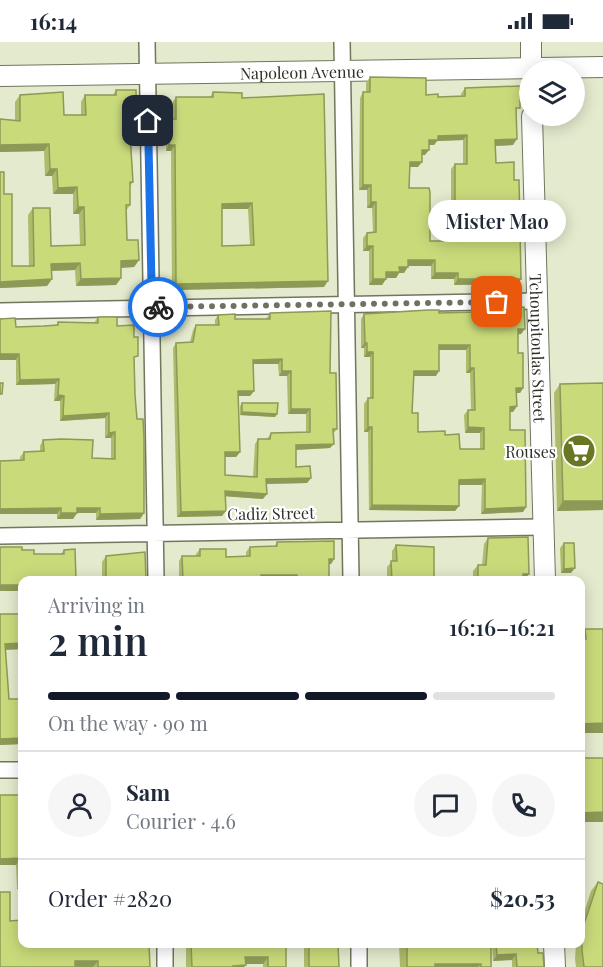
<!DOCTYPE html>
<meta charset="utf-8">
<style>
body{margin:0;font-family:"Playfair Display",serif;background:#f6f6f7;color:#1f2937;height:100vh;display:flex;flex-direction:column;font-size:22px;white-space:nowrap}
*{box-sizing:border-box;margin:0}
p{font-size:20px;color:#747a83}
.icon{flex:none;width:33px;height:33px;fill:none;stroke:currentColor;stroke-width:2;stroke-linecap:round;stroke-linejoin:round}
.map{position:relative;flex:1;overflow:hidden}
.sheet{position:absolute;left:18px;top:534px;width:567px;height:372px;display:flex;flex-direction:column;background:#fff;border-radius:12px;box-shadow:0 3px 15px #0003}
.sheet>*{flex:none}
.buttons{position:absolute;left:519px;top:18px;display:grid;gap:12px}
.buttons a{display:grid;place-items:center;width:66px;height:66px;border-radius:50%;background:#fff;box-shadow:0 3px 15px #0003;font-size:30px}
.pin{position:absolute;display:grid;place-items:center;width:51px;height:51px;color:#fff;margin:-26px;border-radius:12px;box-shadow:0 3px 9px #0006}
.courier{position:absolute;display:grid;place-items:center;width:60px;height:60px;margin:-30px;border:4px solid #1a73e8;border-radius:50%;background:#fff;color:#222;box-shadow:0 2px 8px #0007}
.bubble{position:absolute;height:42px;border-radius:21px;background:#fff;box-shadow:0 3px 15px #0003;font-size:20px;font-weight:600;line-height:42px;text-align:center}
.headline em{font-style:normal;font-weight:600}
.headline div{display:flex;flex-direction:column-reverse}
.headline{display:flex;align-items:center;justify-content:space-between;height:102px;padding:0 30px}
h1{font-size:39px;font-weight:600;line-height:45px}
.bar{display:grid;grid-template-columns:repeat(4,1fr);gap:9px 6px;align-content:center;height:72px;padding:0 30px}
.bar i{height:8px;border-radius:4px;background:#e0e1e3}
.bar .selected{background:#111827}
.bar p{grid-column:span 4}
.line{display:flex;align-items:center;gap:15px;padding:0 30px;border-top:2px solid #e0e1e3}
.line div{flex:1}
.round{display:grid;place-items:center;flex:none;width:63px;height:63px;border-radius:32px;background:#f6f6f7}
.status{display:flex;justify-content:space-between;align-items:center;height:42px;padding:0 30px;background:#fff;direction:ltr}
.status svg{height:16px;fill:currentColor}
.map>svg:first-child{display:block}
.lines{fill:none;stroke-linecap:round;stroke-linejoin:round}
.minor-casing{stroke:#71765d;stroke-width:18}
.tertiary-casing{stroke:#71765d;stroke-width:22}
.minor{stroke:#fff;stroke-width:15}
.tertiary{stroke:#fff;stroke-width:20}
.wall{fill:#adbb6a;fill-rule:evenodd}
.shaded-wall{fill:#8d9956}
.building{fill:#c9da7b;stroke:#8d9956;stroke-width:1.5;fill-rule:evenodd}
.done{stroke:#6f7261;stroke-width:6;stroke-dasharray:0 10.8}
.route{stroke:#1a73e8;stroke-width:8}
.labels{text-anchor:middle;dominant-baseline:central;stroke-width:4.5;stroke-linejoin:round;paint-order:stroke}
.street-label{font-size:16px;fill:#303227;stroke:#fff}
.poi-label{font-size:16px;fill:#303227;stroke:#fff;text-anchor:end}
</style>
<div class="status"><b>16:14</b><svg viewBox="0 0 49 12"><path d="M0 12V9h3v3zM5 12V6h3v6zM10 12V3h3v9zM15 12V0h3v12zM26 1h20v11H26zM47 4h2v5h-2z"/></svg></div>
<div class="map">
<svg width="603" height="925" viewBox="0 0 603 925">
<rect width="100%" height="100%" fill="#e3eacd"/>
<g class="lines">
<defs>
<path id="minor" d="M147 0 156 538
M342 0 351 538
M0 269 536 259
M0 494 543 485
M0 728H22
M165 902V925
M359 902V925"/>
<g id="tertiary">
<path d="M531 0V28"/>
<path id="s1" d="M0 34 603 25"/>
<path id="s2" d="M532 74 545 538"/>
<path d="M554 902 555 925"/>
</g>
</defs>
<use href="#minor" class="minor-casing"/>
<use href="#tertiary" class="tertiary-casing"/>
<use href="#minor" class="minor"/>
<use href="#tertiary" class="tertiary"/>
</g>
<path class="wall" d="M370 35 426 53 438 55 461 54V52L465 46 516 72 513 103 495 104 496 121 514 138 521 237 517 242 454 243V237H431V224H408L404 231H399L396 236H386V237L382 243H369V209H363V196L367 191 373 190 372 166H367V148H359L360 56 363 50H366V41ZM463 98V122H455L451 127V165H466L467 199H430L409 146 410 125H418L422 113H425L429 103H434L437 99Z
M116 48 137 92 132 99H131L133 140 130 144V163L126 169 127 198 139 218 134 225 121 226V236L116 243 76 244 75 228 51 229 52 237 47 244 0 246V130L4 152 12 224H29L28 173 33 166 51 204 80 203 79 172H73V152H53L52 134H45L44 109 0 110V77L15 78V60L20 53 64 73H81V60L85 53H113Z
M213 50 242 56 324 245 172 248 171 109H166V83L169 77H172V61L176 55H210ZM222 167H248L250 203 222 204Z
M270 271 330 331 337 387 333 392 330 406 296 408V425L311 436 307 441 266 442 263 457 225 454 222 474 177 475 173 306 176 301 190 300 193 288 196 283H215V278L218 273 235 277H266ZM253 322H278L279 334H287L288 372H306V390L271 391 267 397H258L255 402 253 435 225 433V415H236L240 410 238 354H250L254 349Z
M439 271 521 292H518V311L523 346 520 351H517V364L513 370H510V388L526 465 523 470 481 472 482 443H459V464L455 469 369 468 368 390H364V362L368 356H370V315H364V306H361V277L364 272ZM439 308H466V331H470L471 368H468L464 373 465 391H480V407H460L445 393 418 390 412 371 414 334H436Z
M98 275 117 284 135 320V353L144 471 140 477 96 478V471H77L73 477H57V472H0V419L20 418V415L24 410 40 409V404L43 398 92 416 111 417V396H105V376L60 379V359H54L55 342 16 343V318H0V277L16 285 44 284 56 283 58 280 94 281Z
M560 342 603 468 557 469 554 351Z
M242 361 277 372 275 375 240 373V364Z
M488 496 529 532 524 538H473V529L478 523H482L484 502Z
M277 500 334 517 331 522H329V538H179V519L182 514H196V512L200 507 226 515 246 514V510L250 505H274Z
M564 501 571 531H561L560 506Z
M396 503 434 538H387V525L392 519V509Z
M75 507 22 538V607L5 608 9 657 22 660V702L0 703V572H20L19 549 22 508 34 512H61L64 508Z
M106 514 146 538H102V520Z
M585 587H603L580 691V594Z
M0 753H22V847H17L16 823H0Z
M598 840 603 925H576L575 917 576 902H580V883L591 849Z
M10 879 150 925H0Z
M186 902H286V925H263V922H246L244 925H186Z
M304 902H338L339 925H304Z
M399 902H491V925H400Z
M492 902H537L538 911 544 925H512V918L493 919Z"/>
<path class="shaded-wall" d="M130 92H137L132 99H125Z
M467 93 463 98 437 99 434 103H425L429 98 438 94Z
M517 97 513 103 491 104 495 98Z
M49 102 44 109 0 110V103Z
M169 103H175L171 109H166Z
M422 108H429L425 113H418Z
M410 120H422L418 125H406Z
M50 127H57L52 134H45Z
M363 143H371L367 148H359Z
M77 145 73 152H53L58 146Z
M470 159 466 165H451L455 160Z
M371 160H376L372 166H367Z
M252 161 248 167H218L222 162Z
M78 165H84L79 172H73Z
M367 204H373L369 209H363Z
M139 218 134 225 116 226 121 219Z
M408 218H435L431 224H404Z
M80 221 75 228 47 229 51 222Z
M399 225H408L404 231H399L396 236H382L386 230Z
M435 231H458L454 237H431Z
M121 236 116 243 76 244 81 237Z
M52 237 47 244 0 246V240Z
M373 237H386L382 243H369Z
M458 237H521L517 242 454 243Z
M328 239 324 245 172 248 176 242Z
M518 287H525L521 292 515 293Z
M365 301H367L364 306H361Z
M439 303H470L466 308H435Z
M367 310H373L370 315H364Z
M0 312H19L16 318H0Z
M282 317 278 322H250L253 318Z
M470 326H474L470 331H466Z
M282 329H291L287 334H279Z
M414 329H439L436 334H411Z
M59 337 55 342 16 343 20 338Z
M516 346H523L520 351H513Z
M238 349H254L250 354H235Z
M58 353 64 354 60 359H54Z
M517 364 513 370H507L510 365Z
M291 367H310L306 372H288Z
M242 370 277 372 275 375 240 373Z
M109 371 105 376 60 379 63 374Z
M368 385H372L368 390H364Z
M468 385 484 386 480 391H465Z
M115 390 111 396H105L109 391Z
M334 402 330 406 292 408 296 403Z
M225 410H240L236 415H221Z
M311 436 307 441 262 442 266 437Z
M485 437 482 443H455L459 438Z
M225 449 267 452 263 457 222 454Z
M563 459H603V468L557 469Z
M372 463 459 464 455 469 369 468Z
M526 465 523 470 481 472 485 467Z
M61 466 57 472H0V467Z
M77 466H100L96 471H73Z
M226 469 222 474 177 475 181 470Z
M61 471H77L73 477H57Z
M144 471 140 477 96 478 100 472Z
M329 517H334L331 522H325Z
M575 526 571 531H561L564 527Z
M523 532H529L524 538H519Z
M261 533H297L293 538H257Z
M0 543H22V544L19 549H0Z
M22 601V607L1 608 5 602Z
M603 681V691H580V682Z
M22 696V702L0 703V697Z
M603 770V780H580V771Z
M21 816 16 823H0V817Z
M21 841H22V847H17Z
M516 912 512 918 493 919 497 913Z
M245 915H268L263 922H240Z
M75 919H98L93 925H71Z
M435 922H481L478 925H433Z
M246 923 244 925H232L233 924Z"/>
<path class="building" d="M370 35 426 36V53L438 52V55L465 54V46L520 44V66H516L517 97 495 98 496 121 514 120V138H519L521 237H458V231H435V218H408V225H399L400 230H386V237H373V204H367V191L376 190V160H371V143H363V50H370ZM467 93V122H455V160L470 159 471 199H430V150L429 146H409L410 120H422V108H429V98H438V94Z
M116 48H136L137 92H130L133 140H130V163H126L127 198H138L139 218 121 219V236L81 237 80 221 51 222 52 237 0 240V130H4V152H12V224H34L33 166H50L51 204 85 203 84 165H78L77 145 58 146 57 127H50L49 102 0 103V77L20 79V53L63 50 64 73H86L85 53H116Z
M213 50 242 51V56L324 52 328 239 176 242 175 103H169V77H176V55H213ZM252 161 254 203 222 204V162Z
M524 265 525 287H518V311H523V346H516L517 364 510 365V388H525L526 465 485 467V437L459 438V464L372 463V385H368V356H373V310H367V301H365L364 272 428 268H439V271L478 270ZM439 303H470V326H474L475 368H468V385L484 386V407H460L459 392 445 393V389L418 390V371H412L414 329H439Z
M331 269 330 331H336L337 387H333L334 402 296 403V425L310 424 311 436 266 437 267 452 225 449 226 469 181 470 176 301 193 300 196 283H219L218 273 235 272V277H270V271ZM282 317V329H291V367H310V390L271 391 270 397H258L257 435 225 433V410H240L238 349H254L253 318Z
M98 275H117V284L134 283V295H138V314L134 315 135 353 137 377H143L144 396V471L100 472V466H77V471H61V466L0 467V419L24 418V410L44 409 43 398 61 397 93 398 92 416 115 417V390L109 391V371L63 374 64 354 58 353 59 337 20 338 19 312H0V277L15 276 16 285 44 284 58 283V280L98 281Z
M0 341H3L2 352H0Z
M603 341V459H563L560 342Z
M242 361H278L277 372 242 370Z
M528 495 529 532H523V538H478V523H486L488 496Z
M334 499V517H329V538H297V533H261V538H183L182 514H200V507H226V515L250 514V505L277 504V500Z
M564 501H574L575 526 564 527Z
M396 503 434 505V538H392L391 519H397Z
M0 505H22V508H34V512H64V508L75 507 76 538H22V543H0Z
M145 510 146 538H106V514Z
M0 572H22V601L5 602 9 657H22V696L0 697Z
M585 587H603V681L580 682V597H586Z
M580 716H603V770L580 771Z
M0 753H22V841H21V816L0 817Z
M598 840 603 842V925H584L582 908V888Z
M0 850H10V879L22 878V902H149L150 925H98V919H75V925H0Z
M191 902H286V925H268V915H245L246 923 233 924V925H192Z
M309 902H338L339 925H309Z
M407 902H491V925H481V922H435V925H407Z
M496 902H537L538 911H543L544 925H517L516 912 497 913Z"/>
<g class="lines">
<path class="done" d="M158 265 497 260"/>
<path class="route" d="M148 79 152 266 158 265"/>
</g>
<defs>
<symbol id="supermarket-disc" viewBox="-11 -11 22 22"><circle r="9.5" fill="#6a7622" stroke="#fff"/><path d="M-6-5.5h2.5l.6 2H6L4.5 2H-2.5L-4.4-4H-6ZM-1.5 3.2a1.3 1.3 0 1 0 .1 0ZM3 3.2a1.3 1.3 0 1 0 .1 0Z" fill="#fff"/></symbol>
</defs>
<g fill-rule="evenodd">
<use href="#supermarket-disc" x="560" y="390" width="38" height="38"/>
</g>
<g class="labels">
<g class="street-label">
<text stroke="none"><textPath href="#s1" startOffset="302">Napoleon Avenue</textPath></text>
<text stroke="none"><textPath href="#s2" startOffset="232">Tchoupitoulas Street</textPath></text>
<text transform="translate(271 471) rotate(-1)">Cadiz Street</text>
</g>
<g class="poi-label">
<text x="556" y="409">Rouses</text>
</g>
</g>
</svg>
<div class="buttons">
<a><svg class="icon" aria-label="layers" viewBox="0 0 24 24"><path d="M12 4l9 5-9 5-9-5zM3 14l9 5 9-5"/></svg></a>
</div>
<div class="pin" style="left:497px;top:260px;background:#ea580c"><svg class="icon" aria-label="bag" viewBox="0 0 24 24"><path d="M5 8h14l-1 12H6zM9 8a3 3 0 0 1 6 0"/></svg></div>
<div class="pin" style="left:148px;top:79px;background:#1f2937"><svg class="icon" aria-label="home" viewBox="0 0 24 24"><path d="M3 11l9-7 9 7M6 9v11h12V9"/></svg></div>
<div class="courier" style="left:158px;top:265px"><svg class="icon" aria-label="bike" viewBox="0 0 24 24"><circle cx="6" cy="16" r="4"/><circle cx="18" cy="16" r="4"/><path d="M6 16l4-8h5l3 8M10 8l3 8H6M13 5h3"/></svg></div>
<div class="bubble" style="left:428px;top:158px;width:138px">Mister Mao</div>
<section class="sheet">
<div class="headline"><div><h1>2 min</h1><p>Arriving in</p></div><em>16:16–16:21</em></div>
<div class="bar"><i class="selected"></i><i class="selected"></i><i class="selected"></i><i></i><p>On the way · 90 m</p></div>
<div class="line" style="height:108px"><a class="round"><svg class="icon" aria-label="person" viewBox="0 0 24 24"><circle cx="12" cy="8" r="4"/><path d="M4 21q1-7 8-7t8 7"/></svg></a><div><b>Sam</b><p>Courier · 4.6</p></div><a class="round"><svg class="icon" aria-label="chat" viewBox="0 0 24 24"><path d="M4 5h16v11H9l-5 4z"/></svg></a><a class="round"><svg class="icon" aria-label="phone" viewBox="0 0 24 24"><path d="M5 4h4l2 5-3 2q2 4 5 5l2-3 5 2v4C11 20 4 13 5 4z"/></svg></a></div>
<div class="line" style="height:78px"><div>Order #2820</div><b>$20.53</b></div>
</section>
</div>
